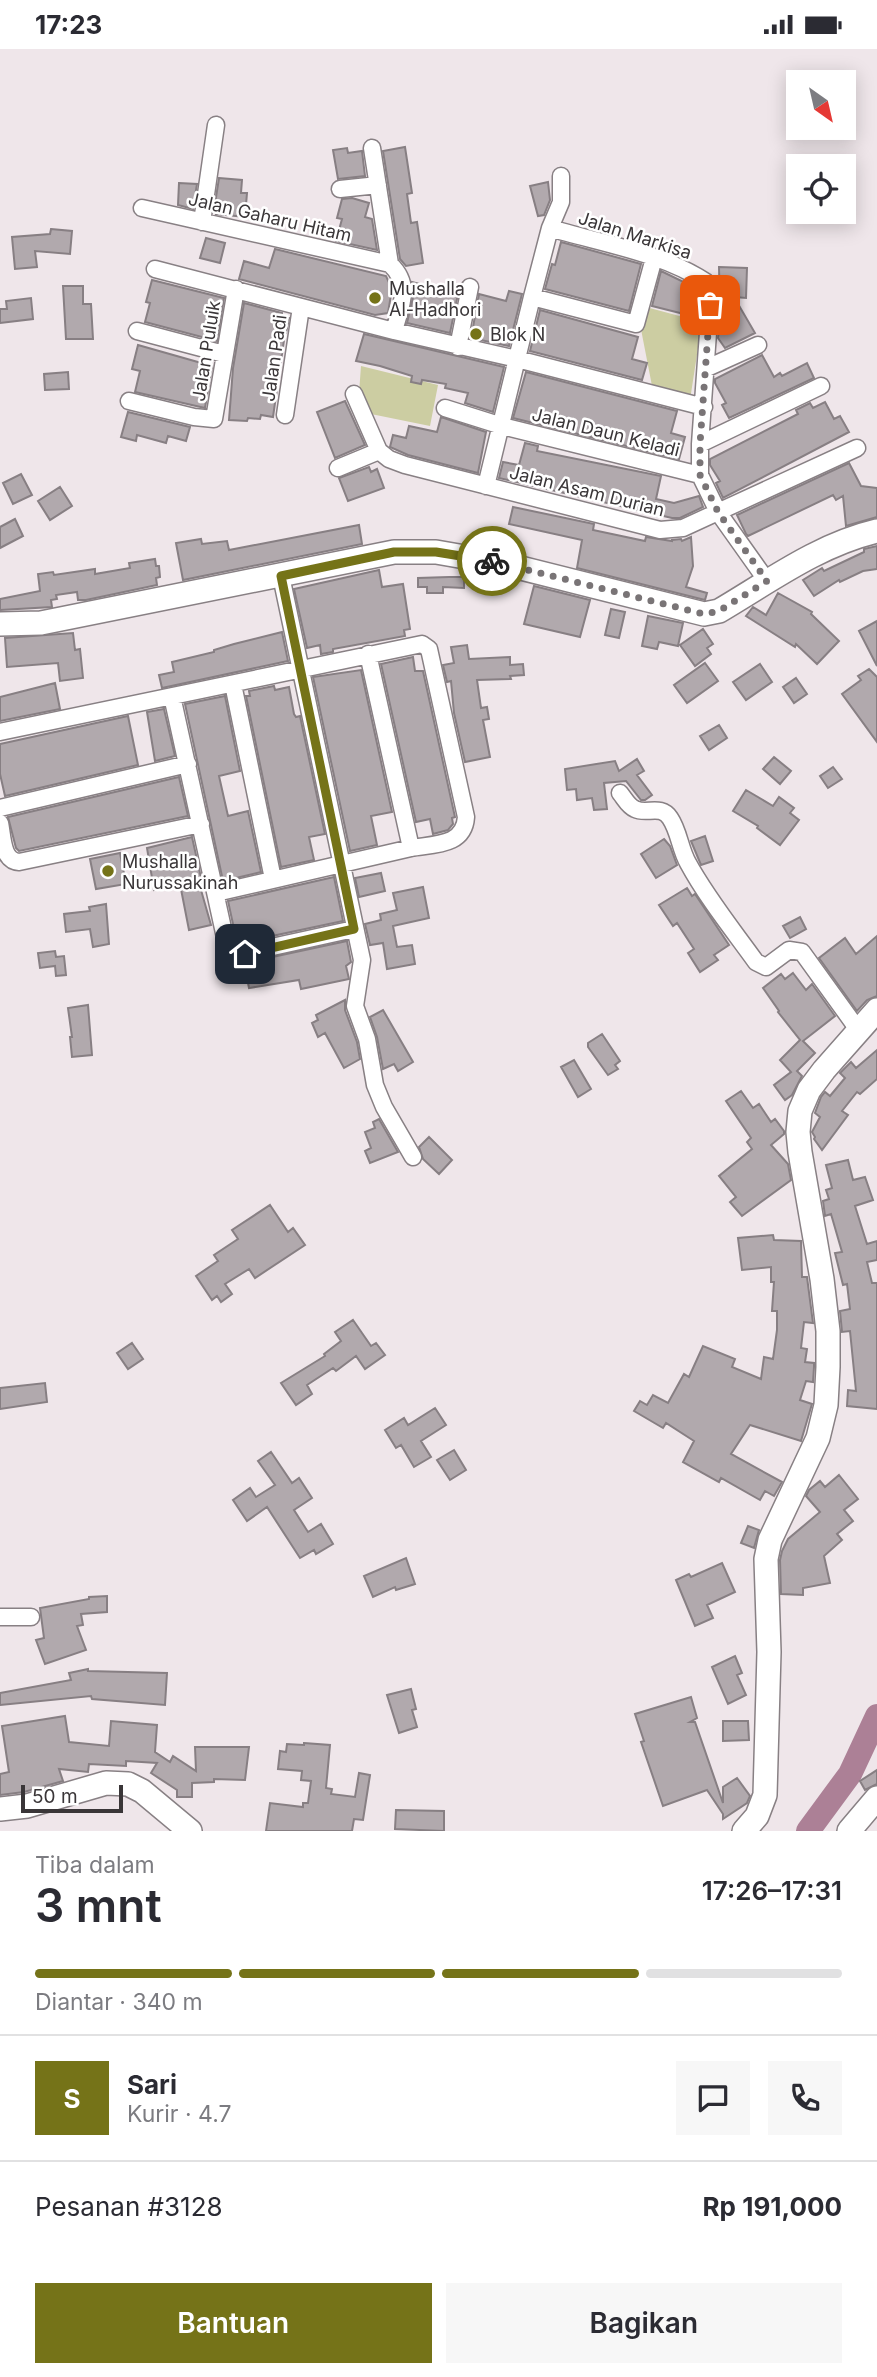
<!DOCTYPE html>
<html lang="id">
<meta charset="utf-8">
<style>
body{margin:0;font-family:Inter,sans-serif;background:#f7f7f7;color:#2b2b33;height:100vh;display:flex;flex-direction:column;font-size:26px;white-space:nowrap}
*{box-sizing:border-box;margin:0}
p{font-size:23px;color:#7c7c81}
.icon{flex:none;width:38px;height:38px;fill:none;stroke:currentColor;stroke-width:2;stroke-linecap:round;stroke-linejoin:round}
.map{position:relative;height:1782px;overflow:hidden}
.side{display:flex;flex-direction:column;background:#fff;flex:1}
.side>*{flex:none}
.needle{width:46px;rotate:146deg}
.fabs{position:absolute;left:786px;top:21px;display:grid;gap:14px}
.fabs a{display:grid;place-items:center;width:70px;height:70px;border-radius:0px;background:#fff;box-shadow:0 4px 18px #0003;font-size:35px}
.scale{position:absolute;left:21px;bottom:18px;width:102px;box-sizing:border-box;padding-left:7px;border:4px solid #3a3638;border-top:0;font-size:19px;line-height:24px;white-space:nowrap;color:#3a3638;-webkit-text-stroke:5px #fff;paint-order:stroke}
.pin{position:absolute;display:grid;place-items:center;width:60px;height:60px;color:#fff;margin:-30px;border-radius:14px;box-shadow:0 4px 10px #0006}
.courier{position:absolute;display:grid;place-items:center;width:70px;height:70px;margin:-35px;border:5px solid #757318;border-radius:50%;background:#fff;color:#222;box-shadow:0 2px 9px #0007}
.overview em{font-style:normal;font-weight:600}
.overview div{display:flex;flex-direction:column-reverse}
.overview{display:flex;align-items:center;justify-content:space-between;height:119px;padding:0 35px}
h1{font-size:46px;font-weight:600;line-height:52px}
.bar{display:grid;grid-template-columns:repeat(4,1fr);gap:10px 7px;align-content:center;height:84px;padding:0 35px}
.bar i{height:9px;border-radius:5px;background:#e1e1e2}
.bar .current{background:#757318}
.bar p{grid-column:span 4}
.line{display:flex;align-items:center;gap:18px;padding:0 35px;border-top:2px solid #e1e1e2}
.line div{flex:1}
.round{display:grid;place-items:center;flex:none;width:74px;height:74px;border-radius:0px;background:#f7f7f7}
.primary-button{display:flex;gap:14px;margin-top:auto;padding:14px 35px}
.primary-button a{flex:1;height:80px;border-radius:0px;background:#757318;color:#fff;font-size:28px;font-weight:600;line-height:80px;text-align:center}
.primary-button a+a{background:#f7f7f7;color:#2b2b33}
.status{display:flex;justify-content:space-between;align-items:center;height:49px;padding:0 35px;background:#fff;direction:ltr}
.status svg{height:19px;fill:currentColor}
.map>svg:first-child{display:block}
.green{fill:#cccda2}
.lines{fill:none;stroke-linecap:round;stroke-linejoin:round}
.river{stroke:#ac8096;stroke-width:24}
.building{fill:#b1a9ad;stroke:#877f83;stroke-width:2}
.street-casing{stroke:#888084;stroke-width:19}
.secondary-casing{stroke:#888084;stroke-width:26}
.street{stroke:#fff;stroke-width:16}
.secondary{stroke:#fff;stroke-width:23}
.done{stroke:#797476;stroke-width:7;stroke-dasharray:0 12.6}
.route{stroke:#757318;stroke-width:9}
.poi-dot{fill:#757318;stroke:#fff;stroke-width:2.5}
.labels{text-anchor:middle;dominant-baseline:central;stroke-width:5;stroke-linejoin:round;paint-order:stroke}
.street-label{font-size:18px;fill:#3a3638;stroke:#fff}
.poi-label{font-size:18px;fill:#3a3638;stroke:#fff;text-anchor:start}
</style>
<div class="status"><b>17:23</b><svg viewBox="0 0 49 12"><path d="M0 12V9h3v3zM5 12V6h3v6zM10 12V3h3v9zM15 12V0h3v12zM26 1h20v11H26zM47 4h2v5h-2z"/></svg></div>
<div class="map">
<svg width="877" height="1782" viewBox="0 0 877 1782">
<rect width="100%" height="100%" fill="#efe6ea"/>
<path class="green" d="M642 257 702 273 690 351 653 342 639 270Z
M361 317 438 336 430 377 371 365 359 344Z"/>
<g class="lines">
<path class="river" d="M808 1782 850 1725 877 1667"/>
</g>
<path class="building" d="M405 98 412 144 407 145 411 174 417 173 423 214 406 217 400 210 383 102Z
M347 99 348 104 362 102 365 127 338 130 333 101Z
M219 129 242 131 241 144H247L245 168 216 165 217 161H214Z
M548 133 550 151 544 166 538 167 530 137Z
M179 134 197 135 193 160 178 156Z
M352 149 369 154 365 168 372 170 377 201 336 192 342 170 337 169 342 150Z
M51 180 72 182 70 205 35 202 37 218 15 220 12 188 50 185Z
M206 189 225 194 220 214 200 209Z
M561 193 641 215 629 262 545 240 552 215 555 216Z
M275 200 386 227 392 240 388 264 375 266 239 230 244 212 269 219Z
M719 218 747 219 746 249 734 248 755 284 725 299 718 289 719 280 728 275 720 262Z
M661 222 696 239 692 253 699 255 696 268 652 257Z
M152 231 224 249 217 292 145 273 150 254 146 253Z
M412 233 458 245 450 284 407 274 413 248Z
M63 237H83V255H91L93 290H66Z
M509 242 522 245 509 297 471 289 479 245 506 252Z
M31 249 33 270 0 274V260H7L6 252Z
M244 254 282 264V268L289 269 286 284H285L273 368 261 366 260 370 248 369 247 372 229 371 233 319Z
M540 261 638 288 632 310 647 314 642 331 530 302Z
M364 285 504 318 493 363 465 354 468 344 445 339 446 335 422 331 421 335 411 333 412 327 380 317 356 312Z
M138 296 212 317 205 359 135 343 140 322 132 320Z
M762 306 774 328 780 324 782 327 807 314 814 329 729 369 722 356 726 354 715 334V330Z
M68 323 69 340 45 341 44 325Z
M526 323 677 362 671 384 685 388 679 410 513 369Z
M345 352 365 396 335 409 317 363Z
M825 353 834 370 840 367 849 383 723 449 716 434 720 432 710 416V410L798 365 796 361 810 354 813 359Z
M128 363 190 378 186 392 168 387 166 394 137 386 136 392 121 388Z
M441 368 486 383 478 424 408 406 390 398 393 386 406 389 409 377 437 383Z
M525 394 538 397 537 402 661 427 656 450 674 454 699 447 703 458 680 469H672L499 429 503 413 519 416Z
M849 414 861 437 877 439V468L846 477 843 447 836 451 833 446 748 487 746 485 737 466Z
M369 418 371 423 377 420 384 439 348 452 339 429Z
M21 425 32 446 13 455 3 434Z
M60 438 72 457 50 471 38 452Z
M513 458 594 475 593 481 645 492 646 488 672 492V491L681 490 682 492 691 488 693 517 686 538 707 544 705 551 577 519 582 491 509 475Z
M15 470 23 487 0 499V478Z
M359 476 362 495 183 531 176 494 201 490 202 495 227 492 229 501Z
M877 497V520L863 522 840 533 839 531 814 547 803 531 822 519 824 522 864 503V500Z
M155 510 156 517H159L160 528 156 529 157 536 86 551H78L77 543 56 546 57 550 51 551 52 558 0 561V550L40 542 38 525 53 523 54 526 95 520V525L130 519 129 514Z
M379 521 382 538 403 535 410 580 404 581 405 587 333 600V603L321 605 320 596 307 599 294 540Z
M449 528H464V539L443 538V544H427V538H418V529Z
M534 537 590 551 580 588 524 575Z
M778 544 812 563 811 565 839 592 817 615 796 595 795 598 746 567 753 558 766 566Z
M611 560 625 563 619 589 605 586Z
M648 567 683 574 678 597 659 593 657 600 642 597Z
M877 572V617L859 582Z
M703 580 713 595 707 599 711 605 695 617 680 596Z
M282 583 288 612 162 639 159 626 174 623 172 613 214 603V601L234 595Z
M73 584 75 601 80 600 83 629 60 632 58 614 7 618 5 589Z
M467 596 469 610 510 608V616L523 615 524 626 510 627 511 630 477 631 481 659 487 658 489 670 483 671 490 708 465 713 454 664 451 632 447 633 443 616 454 614 451 598Z
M413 608 415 622H423L455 768 452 769 453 775 448 781 433 785 430 770 416 773 381 615Z
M705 614 718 632 687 654 674 636Z
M760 615 772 633 746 651 733 633Z
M869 620 877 628V693L842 645 861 631 858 627Z
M361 621 392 763 371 767 377 796 350 802 313 628Z
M796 629 807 645 794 654 783 638Z
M55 634 60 660 0 672V648Z
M274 637 275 641 289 638 294 665 296 668 300 667 325 785 309 788 314 811 281 818 246 647H250L249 642Z
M225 647 240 722 219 727 228 767 248 762 261 823 223 832 185 655Z
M164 660 175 707 155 712 147 663Z
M128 667 138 716 5 747 0 725V695Z
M719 676 727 689 709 701 700 687Z
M774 708 791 722 780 735 763 720Z
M637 710 644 722 637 726 652 746 645 751H641L626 732 604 734 607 760 594 761 592 749 577 751 576 740 567 741 565 720 615 712 619 722Z
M833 718 842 730 828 739 820 727Z
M179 728 188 767 19 802 16 799 8 768Z
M746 741 773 757 779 748 794 759 790 764 799 771 780 796 757 779 758 777 733 762Z
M705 787 713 812 701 816 691 792Z
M192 788 202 833 199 834 211 876 189 881 180 835 154 841 147 799Z
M664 790 670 797 677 816 656 829 641 805Z
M120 804 126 835 96 840 90 810Z
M381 824 385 842 359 848 355 829Z
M334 828 343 872 244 893 236 889 228 852Z
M423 838 429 869 393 877 397 898 412 896 415 915 387 920 383 894 370 896 365 875 381 871 380 865 397 861 393 844Z
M687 839 692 847 695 845 729 896 714 906 718 911 700 923 688 904 694 900 677 874 673 877 659 856Z
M106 855 109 895 93 898 90 880 66 883 64 865 90 862 89 858Z
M800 868 806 880 790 889 783 877Z
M877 887V947L867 951 857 962 819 909 845 889 856 905Z
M347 892 351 913 346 917 349 930 301 940 299 931 249 939 244 914Z
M55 902 56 908 64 907 66 926 56 927 55 917 40 919 38 904Z
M793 924 806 941 812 935 835 967 803 992 815 1004 797 1022 802 1027 792 1046 785 1051 774 1036 791 1023 780 1011 800 991 778 963 779 962 763 939 781 925 785 930Z
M345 951V961L357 993 360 1010 344 1019 325 984 318 988 312 974 318 971 316 966Z
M88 956 92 1006 72 1008 70 988H72L68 959Z
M383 961 413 1013 398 1022 394 1015 383 1020 377 988 370 968Z
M602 985 620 1012 615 1016 618 1020 608 1026 588 998V994Z
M877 1001V1030L860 1045 857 1043 842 1062 848 1066 822 1101 814 1090 815 1088 812 1083 820 1068 815 1064 821 1048 825 1043 830 1047 845 1029 840 1024 851 1013 856 1019Z
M574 1011 591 1040 578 1048 561 1018Z
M741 1042 753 1059 759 1055 771 1073 775 1070 784 1082V1085L771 1096 788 1115 791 1131 742 1167 730 1153 736 1148 719 1127 752 1100 747 1093 751 1089 726 1052Z
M379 1070 398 1103 370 1114 365 1102 371 1099 365 1083 375 1079 373 1073Z
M429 1088 452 1111 439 1125 423 1110 419 1098Z
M848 1111 853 1131 865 1128 873 1151 855 1157 867 1195 877 1192V1211L867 1213 872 1234H877V1360L847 1357 848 1341 856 1342 850 1282 842 1283 840 1262 850 1260 847 1235 843 1236 835 1204 842 1203 831 1165 825 1167 823 1152 829 1150 826 1141 832 1139 826 1116Z
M270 1156 288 1183 293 1179 305 1196 255 1229 249 1220 225 1235 232 1245 221 1253 217 1247 212 1251 196 1227 218 1212 214 1206 238 1190 232 1181Z
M773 1186 774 1191 801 1192 802 1228H807L813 1274 804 1273 801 1299 807 1300 805 1313 814 1314V1318L813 1333 806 1332 800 1351 812 1355 801 1392 750 1376 731 1405 782 1433 774 1447 765 1442 760 1451 721 1429 719 1433 683 1413 694 1392 666 1374 663 1379 634 1362 640 1352 647 1356 653 1346 668 1354 684 1325 689 1328 703 1297 735 1310 732 1318 761 1330 764 1308 773 1310 777 1281V1262H772L774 1233H771V1218L742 1221 738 1189Z
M353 1271 371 1297 376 1294 385 1306 365 1320 356 1307 336 1322 333 1319 307 1336 312 1345 296 1356 281 1334 325 1307 324 1305 341 1292 335 1283Z
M132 1294 143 1310 128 1320 117 1304Z
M45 1334 47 1353 0 1360V1339Z
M435 1359 446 1376 421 1392 431 1408 414 1418 401 1396 396 1399 385 1381 404 1369 408 1376Z
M454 1401 466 1421 450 1431 437 1411Z
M271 1403 292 1434 299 1429 312 1449 294 1461 308 1483 321 1475 333 1495 316 1505 314 1501 300 1509 267 1458 247 1472 233 1451 250 1439 256 1448 275 1436 258 1412Z
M839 1426 858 1450 844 1461 853 1472 837 1485 842 1491 824 1507 830 1534 803 1539V1546L781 1545 780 1511 782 1502 788 1490 820 1463 806 1447 809 1441 820 1432 825 1438Z
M748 1477 759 1481 754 1499 741 1494Z
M406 1509 415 1535 396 1541 395 1538 373 1548 364 1527Z
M722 1514 735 1543 707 1556 713 1569 695 1577 676 1531 689 1525 691 1528Z
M107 1547V1563L81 1565 83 1576 77 1577 86 1601 45 1615 36 1591 44 1589 40 1559 89 1550V1548Z
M735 1607 742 1624 737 1626 746 1646 728 1655 712 1618Z
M88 1620V1622L167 1624 165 1656 92 1650 91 1647 0 1656V1644L71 1631 69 1624Z
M411 1640 416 1660 412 1661 417 1678 399 1684 387 1646Z
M691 1648 697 1669 690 1673H695L723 1754V1738L737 1729 750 1747 747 1754 723 1770V1765L707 1741 663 1757 641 1693 644 1692 635 1665Z
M65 1667 69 1693 109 1697 111 1672 157 1676 155 1703 170 1713 173 1707 196 1722 195 1698H249L245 1731 214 1730V1733L192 1734V1748H177V1741L151 1724 157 1714 126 1712V1717L89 1715 88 1723 59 1720 63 1732 24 1743 0 1746V1725L9 1723 2 1677Z
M723 1672H748L749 1691 723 1692Z
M304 1694 330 1696 326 1739 332 1740 331 1745 355 1748 359 1724 370 1726 363 1771 354 1770 352 1782H266L270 1754 303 1758V1754H308L311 1732 301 1731 302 1722 278 1720 280 1702 286 1703 287 1695 304 1696Z
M877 1721V1735L865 1741 860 1732Z
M396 1761 444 1762V1782L395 1780Z"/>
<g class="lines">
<defs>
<path id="street" d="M372 99 390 215C412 236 401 256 394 282
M340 140 378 136
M142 159 390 215
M202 173 216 76
M550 179C600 194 663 204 706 233L710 256 700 395V426L718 463 767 532
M155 220 394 282 517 310 704 358
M532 248 636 275 654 209
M137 282 224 305
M458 298 470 238
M707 319 758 296
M354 345 379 402 389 410 405 416 660 481 683 479 857 399
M129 352 194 368 214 370 236 240
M445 359 502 377 700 426
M285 366 301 258
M700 395 821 337
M338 419 379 402
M486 437 532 248 550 179 561 153V127
M281 527 362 911 355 957 367 990 375 1036 384 1058 413 1108
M233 635 273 830
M172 647 226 893C231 901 235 904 245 904L354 880
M0 683 422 595 429 600 466 768C464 797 435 795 411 799
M620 744C625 750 628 757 635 760 646 766 661 755 670 769 679 782 680 800 688 814 707 849 733 881 756 913L766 918 789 901 802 903 859 982
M0 759 188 715
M0 774C3 788 2 812 19 813L201 775
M216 844 411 799 368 605
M0 1568H31"/>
<path id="secondary" d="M0 575 41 574 394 503H436L505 515 704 565 719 562C770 532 818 496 877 482
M0 1760 27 1757 106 1734 128 1735 142 1742 190 1782
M744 1782 757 1767 765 1746 769 1603 766 1510 770 1491 818 1389 826 1356 828 1318V1282L822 1230 800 1103 798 1083 800 1062 809 1041 824 1021 877 961
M849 1782 877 1749"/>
</defs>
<use href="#street" class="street-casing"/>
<use href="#secondary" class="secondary-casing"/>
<use href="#street" class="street"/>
<use href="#secondary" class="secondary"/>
</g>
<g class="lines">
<path class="done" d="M492 512 704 565 719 562 767 532 718 463 700 426V395L710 256"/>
<path class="route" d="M245 905 354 880 281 527 394 503H436L492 512"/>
</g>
<g class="poi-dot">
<circle cx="375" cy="249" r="7"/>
<circle cx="476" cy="285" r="7"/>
<circle cx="108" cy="822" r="7"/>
</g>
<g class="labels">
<g class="street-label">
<text transform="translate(270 168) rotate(13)">Jalan Gaharu Hitam</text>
<text transform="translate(635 186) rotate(18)">Jalan Markisa</text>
<text transform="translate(206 302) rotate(-81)">Jalan Puluik</text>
<text transform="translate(274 309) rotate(-82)">Jalan Padi</text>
<text transform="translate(606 383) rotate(14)">Jalan Daun Keladi</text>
<text transform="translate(587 442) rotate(14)">Jalan Asam Durian</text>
</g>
<g class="poi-label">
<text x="389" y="239">Mushalla<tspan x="389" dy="21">Al-Hadhori</tspan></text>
<text x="490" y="285">Blok N</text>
<text x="122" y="812">Mushalla<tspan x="122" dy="21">Nurussakinah</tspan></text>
</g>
</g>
</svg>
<div class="fabs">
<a><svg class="needle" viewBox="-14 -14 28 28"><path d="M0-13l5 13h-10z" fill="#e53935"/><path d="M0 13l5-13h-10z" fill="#7c7c81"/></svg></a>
<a><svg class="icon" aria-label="locate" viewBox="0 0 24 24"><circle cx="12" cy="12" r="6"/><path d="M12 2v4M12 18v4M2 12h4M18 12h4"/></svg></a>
</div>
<div class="scale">50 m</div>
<div class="pin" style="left:710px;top:256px;background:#ea580c"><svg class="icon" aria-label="bag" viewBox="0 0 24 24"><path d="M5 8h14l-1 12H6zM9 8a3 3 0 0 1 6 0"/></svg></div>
<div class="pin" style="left:245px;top:905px;background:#1f2937"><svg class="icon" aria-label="home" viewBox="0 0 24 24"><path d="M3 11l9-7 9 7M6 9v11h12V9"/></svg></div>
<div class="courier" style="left:492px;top:512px"><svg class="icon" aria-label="bike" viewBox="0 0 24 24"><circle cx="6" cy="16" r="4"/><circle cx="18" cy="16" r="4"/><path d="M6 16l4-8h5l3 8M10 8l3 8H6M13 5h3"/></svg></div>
</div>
<section class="side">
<div class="overview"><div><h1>3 mnt</h1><p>Tiba dalam</p></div><em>17:26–17:31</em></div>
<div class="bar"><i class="current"></i><i class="current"></i><i class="current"></i><i></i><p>Diantar · 340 m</p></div>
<div class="line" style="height:126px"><b class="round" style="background:#757318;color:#fff">S</b><div><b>Sari</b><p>Kurir · 4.7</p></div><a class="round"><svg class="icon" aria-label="chat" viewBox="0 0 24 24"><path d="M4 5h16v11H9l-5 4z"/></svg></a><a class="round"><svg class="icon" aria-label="phone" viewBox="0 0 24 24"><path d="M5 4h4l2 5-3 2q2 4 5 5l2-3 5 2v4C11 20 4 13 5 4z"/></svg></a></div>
<div class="line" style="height:91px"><div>Pesanan #3128</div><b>Rp 191,000</b></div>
<div class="primary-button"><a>Bantuan</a><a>Bagikan</a></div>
</section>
